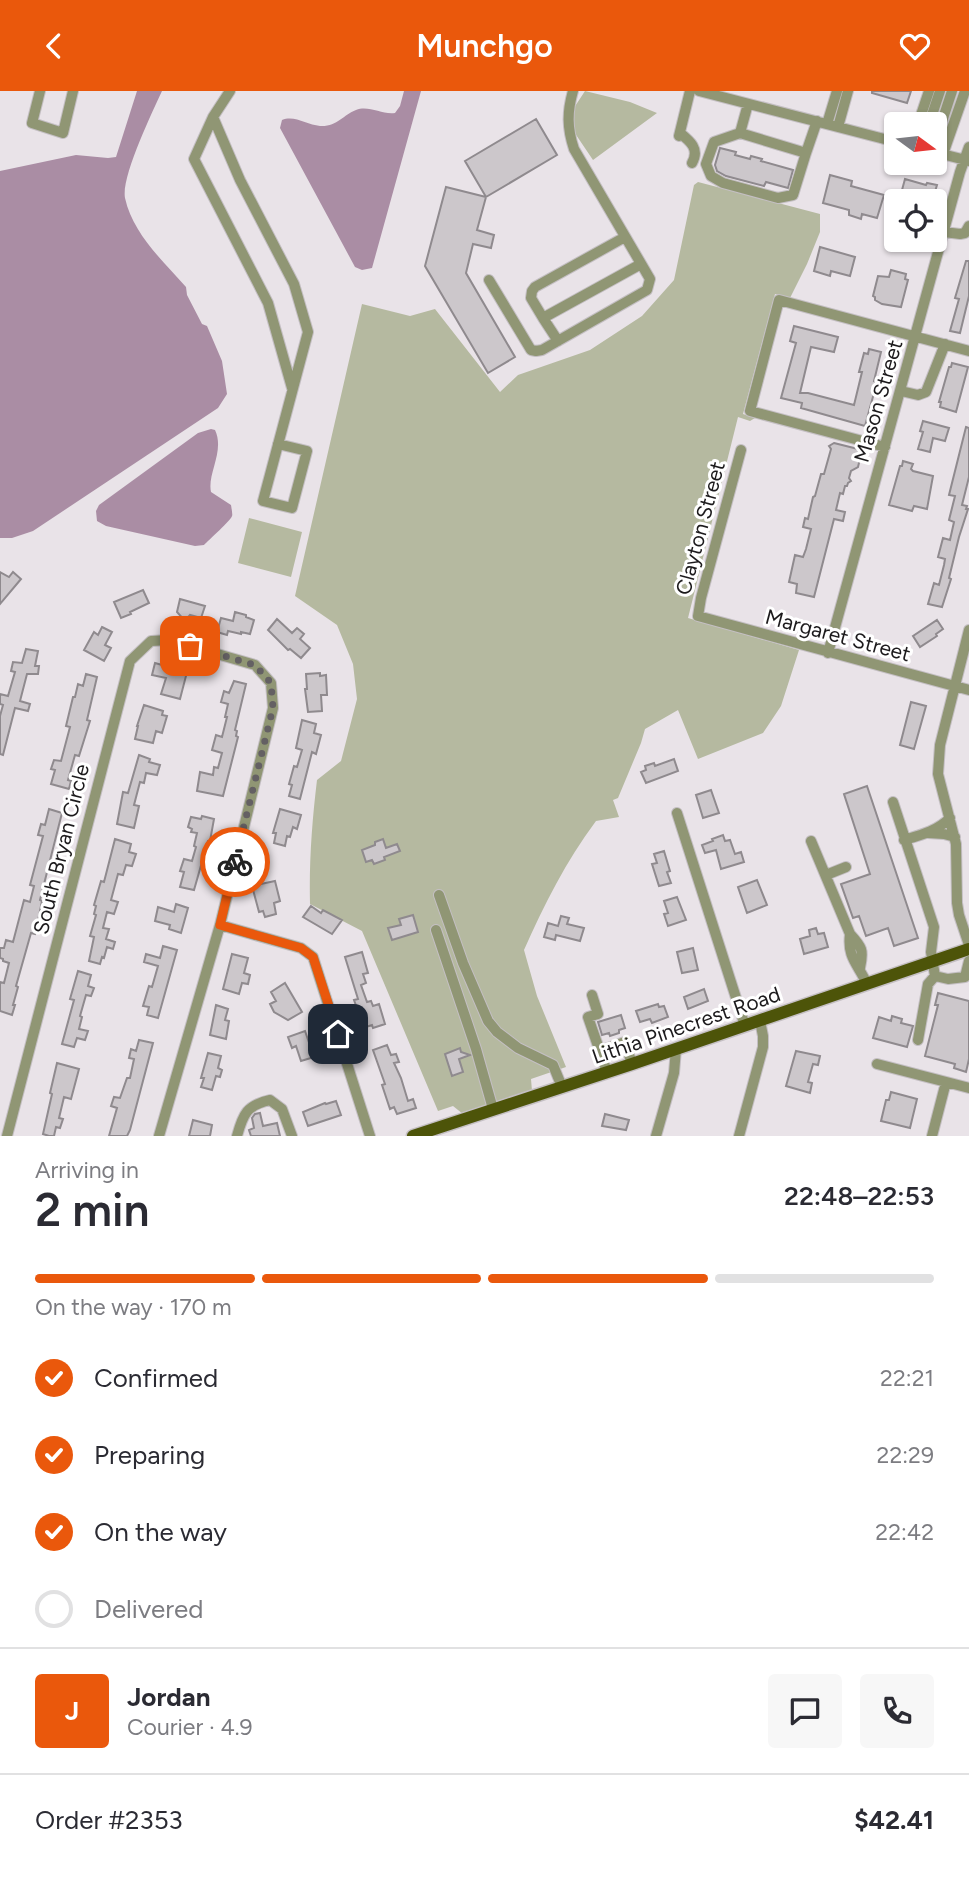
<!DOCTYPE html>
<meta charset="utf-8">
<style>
body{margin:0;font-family:Figtree,sans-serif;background:#f7f7f7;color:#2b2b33;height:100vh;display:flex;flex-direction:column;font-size:26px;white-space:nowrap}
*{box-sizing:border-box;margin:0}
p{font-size:23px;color:#7c7c81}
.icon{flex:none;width:38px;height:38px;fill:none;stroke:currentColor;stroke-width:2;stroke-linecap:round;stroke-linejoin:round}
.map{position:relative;height:1045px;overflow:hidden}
.panel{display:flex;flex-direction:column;background:#fff;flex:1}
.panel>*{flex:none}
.needle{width:46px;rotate:105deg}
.tools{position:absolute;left:884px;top:21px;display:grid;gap:14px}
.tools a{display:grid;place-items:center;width:63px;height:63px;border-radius:7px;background:#fff;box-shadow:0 2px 5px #0004;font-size:35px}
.pin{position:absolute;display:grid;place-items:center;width:60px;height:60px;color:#fff;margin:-30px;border-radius:14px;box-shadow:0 4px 10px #0006}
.courier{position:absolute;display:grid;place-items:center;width:70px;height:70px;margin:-35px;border:5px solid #ea580c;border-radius:50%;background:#fff;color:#222;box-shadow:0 2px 9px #0007}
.overview em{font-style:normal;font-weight:600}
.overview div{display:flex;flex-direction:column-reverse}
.overview{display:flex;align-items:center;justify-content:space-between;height:119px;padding:0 35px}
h1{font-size:46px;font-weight:600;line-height:52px}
.bar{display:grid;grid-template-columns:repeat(4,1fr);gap:10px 7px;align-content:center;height:84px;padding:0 35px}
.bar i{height:9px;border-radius:5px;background:#e1e1e2}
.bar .on{background:#ea580c}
.bar p{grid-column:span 4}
.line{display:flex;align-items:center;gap:18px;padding:0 35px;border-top:2px solid #e1e1e2}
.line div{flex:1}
.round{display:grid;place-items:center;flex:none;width:74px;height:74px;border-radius:7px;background:#f7f7f7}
ol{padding:0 35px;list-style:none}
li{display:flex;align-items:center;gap:21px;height:77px}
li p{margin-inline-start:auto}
li .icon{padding:7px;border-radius:50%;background:#ea580c;color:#fff;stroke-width:4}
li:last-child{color:#7c7c81}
li i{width:38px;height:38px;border:4px solid #e1e1e2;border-radius:50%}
header{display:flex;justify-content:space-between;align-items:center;height:91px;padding:0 35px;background:#ea580c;color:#fff;font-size:32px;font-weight:600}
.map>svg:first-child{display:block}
.green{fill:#b5b9a0}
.water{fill:#aa8da4}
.building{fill:#ccc7cb;stroke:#8f8a8e;stroke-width:2}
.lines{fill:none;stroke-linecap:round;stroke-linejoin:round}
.minor-casing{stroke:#c4bfc3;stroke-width:12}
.major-casing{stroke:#c4bfc3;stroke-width:15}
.minor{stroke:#909674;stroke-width:10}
.major{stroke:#4d5409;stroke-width:12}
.done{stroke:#646063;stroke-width:7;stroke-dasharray:0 12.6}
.route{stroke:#ea580c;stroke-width:9}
.labels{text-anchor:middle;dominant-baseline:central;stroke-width:6;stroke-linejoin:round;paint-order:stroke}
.street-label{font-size:21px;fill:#1c1a1c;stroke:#fff}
</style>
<header><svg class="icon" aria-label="back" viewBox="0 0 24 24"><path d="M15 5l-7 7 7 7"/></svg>Munchgo<svg class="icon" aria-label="heart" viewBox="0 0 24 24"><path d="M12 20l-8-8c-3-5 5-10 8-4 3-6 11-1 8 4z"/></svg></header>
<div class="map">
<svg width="969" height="1045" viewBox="0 0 969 1045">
<rect width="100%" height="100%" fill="#e9e3e8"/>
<path class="green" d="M585 0 630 11 657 22 593 69 566 29Z
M698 91 820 123V141L807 173 790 207 775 203 743 323 755 327 750 330 738 326 688 527 799 559 781 615 763 642 698 668 678 619 645 638 641 652 618 707 613 709 619 726 596 730C566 770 544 814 524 859L537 905 566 976 531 988 532 1000 463 1023 453 1015 438 1020 362 840 310 813C309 771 312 730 317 689L341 670 357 608 353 573 337 534 295 505 362 213 410 225 435 218 500 301 518 284 590 259 642 225 674 189 694 94Z
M249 427 302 441 291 486 238 472Z"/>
<path class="water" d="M137 0H162C152 22 121 86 125 107 133 143 163 170 186 196L187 204 202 233 207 235 222 270 227 303 218 317 33 440 12 447H0V80L76 64 108 67 116 66Z
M404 0H421L372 177 362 179 355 176 280 37 282 29C295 24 307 34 320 35 337 36 343 24 356 19 369 14 382 24 395 22L400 15Z
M211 338 215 339C225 360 207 383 211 401L231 414C231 414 233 425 232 425 232 428 208 450 204 454L195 455 106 435 97 430 96 420 99 414 198 342Z"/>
<path class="building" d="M872 0H911L907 12 872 2Z
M536 28 557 64 486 106 465 70Z
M720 57 736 61 735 64 750 68 751 65 762 68 761 70 793 79 788 97 766 91 764 95 726 85 717 80 715 74Z
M830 84 852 90 851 95 884 104 877 127 862 123 861 128 849 124V119L823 112Z
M905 88 926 94 927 92 937 94 933 107 902 99Z
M446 96 486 106 477 139 494 144 491 157 473 153 466 182 515 266 488 282 425 175Z
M820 156 855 166 850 185 831 180 830 185 814 180Z
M966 170H969V205L960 242 950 240 959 208 955 207Z
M891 179 906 183 905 188 908 189 901 216 882 213 875 209V206L873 205 878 185 889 186Z
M794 235 838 246 834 261 811 256 800 302H808L854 314 862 281H859L864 262 868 263 869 258 881 261 874 290 877 291 865 335 801 317 802 312 781 307 796 252 790 250Z
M952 272 968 276 956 321 940 316 941 311H939L949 276H951Z
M923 330 949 337 945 350 933 347 930 361 918 358 923 341 920 340Z
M966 336 969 337V386L962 414 967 415 966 418H968L959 446 949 487 951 488 942 516 928 513 934 492 939 494 944 474 945 468 938 466 943 447 950 449 954 431 949 429 955 405 949 404Z
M834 352 862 359 858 376 851 380 849 387 851 390 848 392 847 395H845L843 403 840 402 836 419 845 421 843 430 834 428 814 506 796 502 797 493 789 491 795 464 803 466 806 458 811 438 803 436 805 427 808 428 813 406 815 405 821 383H824L831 358 829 355Z
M903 370 913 373 911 378 913 380 933 385 927 418 914 415 912 420 889 414 900 375H902Z
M0 481 9 486 13 481 21 488 0 513Z
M143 499 149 512 130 521 131 523 121 527 114 511Z
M180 508 205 515 201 527 190 524 185 530 177 521Z
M235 521 246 524V526L254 529 250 543 241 541V543L228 540 227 544 217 541 221 527 233 530Z
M277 528 292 542 297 537 304 543 300 548 310 557 301 567 290 558 288 559 268 539Z
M937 529 943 538 936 543 937 545 920 556 913 545Z
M102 536 112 541 105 554 111 557 104 570 84 559 94 541 98 544Z
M26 558 38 560 35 575H39L38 583H27L20 610 30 613 28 620 15 617 3 664 0 663V625L3 614 0 613V603L8 605 15 581 11 580 13 571 22 572Z
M155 572 187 581 180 608 161 603 166 587 152 584Z
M320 582V585L326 584 327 604H321L322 620 308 621 305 598H307L306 583Z
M86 583 97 586 87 629 90 630 79 665 75 664 68 689 71 690 69 698 51 693 55 679 51 678 54 669 61 670 70 636 66 635 73 606H75L78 593 83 595Z
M234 590 246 593 235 639 237 640 236 645 238 646 223 705 197 700 200 681 213 684 214 676 218 677 222 662 212 659 216 644 222 646 227 626H225L228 613 221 611 224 600 229 602Z
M911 611 926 615 914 658 900 654Z
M144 614 163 620 162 624 167 625 162 642 156 640 153 652 135 648 138 635H137Z
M302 629 316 633 314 642 321 644 316 663 312 661 300 708 289 705 292 694 289 693 294 675 297 676 302 659 296 657Z
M139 664 150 668 149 671 160 674 157 684 146 682 144 692 140 691 134 714 139 715 134 737 117 733 123 701 128 702Z
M674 668 678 680 646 692 641 681 646 679 645 675 654 672 655 675Z
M867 695 918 847 894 855 888 837 866 845 859 825 853 827 841 793 870 783 844 703Z
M711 699 719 722 703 727 696 704Z
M49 718 62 722 40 809 42 810 37 835 35 843 31 842 16 895 18 896 13 914H15L12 924 0 920V891L4 892 9 872 3 870V868L0 867V857H4L6 849 13 851 24 809 30 811 34 795 30 794 43 745 38 744 41 733 45 734Z
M280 718 301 724 297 738 293 736 290 746 287 745 285 755 274 752 276 742H273Z
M202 725 214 728 210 750H208L194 799 180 796 184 781 180 780 184 768 192 770 196 756 194 755 197 742 191 741 192 738 188 736 191 726 201 728Z
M723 744 725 750 730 749 735 763 741 761 744 771 721 778 716 759 705 762 702 754 713 750 712 748Z
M115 748 131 753 129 761 136 763 132 775 126 774 123 784 118 783 111 809 118 811 114 823 107 821 103 837 109 838 106 848 115 851 113 858 107 856 104 867 102 866 100 873 89 870 94 846 90 845 96 824 94 823 96 815 94 814 101 790 104 791Z
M383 748 386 757 397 753 400 760 384 766 385 769 374 773 372 769 366 771 362 759 375 754V751Z
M664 760 670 780 667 781 671 792 659 795 652 773 657 772 654 763Z
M757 789 767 814 747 822 738 796Z
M275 790 280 810 274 812 276 823 265 826 263 820 259 821 252 795Z
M677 806 686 829 668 835 664 823 668 822 664 810Z
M176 813 188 817 181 842 169 838 170 834 155 830 158 816 174 821Z
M311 815 321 822 323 819 342 829 332 843 303 826Z
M413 824 418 841 392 849 388 837 401 834 399 828Z
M561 825 569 827 567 833 584 837 580 850 556 844 555 849 544 846 548 832 558 835Z
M816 837 818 843 824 842 828 856 804 863 800 848 810 845 809 839Z
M163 855 177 859 158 927 147 924 149 916 143 915 149 895 152 896 158 875 144 871 146 863 160 867Z
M693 857 698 879 682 882 677 861Z
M362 861 368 882 363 883 366 892 361 894 367 911 371 910 373 915 379 913 385 933 373 937 372 934 366 936 360 919 358 920 354 909 358 908 345 866Z
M232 863 248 867 244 882 250 884 248 893 242 892 239 903 223 898Z
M78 880 91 884 88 895 94 897 91 905 86 904 80 925 82 926 79 938 88 940 85 949 77 947 74 956 62 953 74 909 70 908Z
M285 892 302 921 288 929 274 921 270 913 276 910 271 901Z
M704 898 708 910 688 918 684 906Z
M938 902 969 910V968L966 981 954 977 955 973 925 965 938 914H935Z
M658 913 659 916 664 915 668 926 652 932 650 928 640 931 636 920Z
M216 914 228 918 225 929 229 930 226 948 210 944Z
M621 924 625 937 619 939V942L610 945 609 942 602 944 598 931Z
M892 925 902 928 901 932 913 935 907 956 873 947 879 926 891 930Z
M305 940 314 966 301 970 296 955 292 957 288 946Z
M139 949 153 952 130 1039 127 1045H109L117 1017 111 1015 114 1006 120 1007 127 987H130L134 968 129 967 131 958 136 960Z
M387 954 391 964 396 963 399 971 394 972 401 987 408 1010 413 1008 416 1017 397 1023 394 1016 390 1018 382 994 385 993 373 959Z
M460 957 461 961 470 964 459 968 463 981 452 985 445 963Z
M796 960 820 965 818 974 813 973 808 991 812 992 810 1002 786 995Z
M208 962 221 965 218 977 222 979 220 986 216 985 212 999 201 996 204 987H201Z
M57 972 79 978 71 1008 64 1006 59 1027 63 1028 60 1037 56 1036 54 1045H49L43 1043 52 1003 50 1002Z
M891 1001 917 1008 910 1037 881 1030 886 1009H889Z
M336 1010 341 1024 308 1035 303 1021 325 1012 326 1013Z
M260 1022 263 1035 277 1032 280 1045H251L249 1039 254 1037 252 1027 255 1023Z
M605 1023 629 1029 626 1039 602 1035Z
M193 1029 212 1034 210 1045H189Z"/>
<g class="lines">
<defs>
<path id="minor" d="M40 0 32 32 63 42 73 0
M230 0 213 26 194 68 268 212 292 297
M699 0 896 51
M748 13 740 42 806 62 817 30
M213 26 240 89 294 193 308 241 263 410 292 417 307 360 278 353
M827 33 837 0
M918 33 929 0
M929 33 940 0
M838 36 848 0
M680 42C690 50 700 58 692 72
M740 42 714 51 706 73 711 85 723 92 778 107 793 104 806 62
M679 45 690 0
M934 55 952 0
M938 62 969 70
M943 63 965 0
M944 141 960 143 965 142 969 135
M489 189 531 259 536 260 542 259 647 199 650 188 574 58C567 37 567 21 573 0
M543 227 531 207 532 200 535 196 625 146
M558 250 543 227 641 173
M901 300 918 304 926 301 945 253
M885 356 750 320 779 209 969 260
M741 359 701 507 698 525 969 599
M969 539 940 654 938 683 956 753 957 812 959 824 969 854
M828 562 960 81 969 56
M893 711 934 836 931 861 935 885 948 888 965 886 969 870
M677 722 745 935
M928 742 944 743 955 746
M904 749C921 744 937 740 950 727
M811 750 850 843C862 856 864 859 860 877
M826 784 846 776
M439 804 463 872 488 930 497 941 518 957 553 974 562 996
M220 834 301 857 313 866 370 1045
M436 839 476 958 493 1018
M850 843C847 867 858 873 867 893
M592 904 598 923 588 926 607 981
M918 949 928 893 935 885
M600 960 625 951 632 973
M877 973 969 997
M7 1045 130 570 151 550 169 549 255 574 271 592 273 617 220 834 159 1045
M237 1045C243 1023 247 1014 270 1009L282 1018 292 1045
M656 1045 674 982 676 958
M739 1045 763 956V945L760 930
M932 1045 946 991"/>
<path id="major" d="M413 1045 632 973 969 858"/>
</defs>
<use href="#minor" class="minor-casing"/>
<use href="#major" class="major-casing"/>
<use href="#minor" class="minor"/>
<use href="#major" class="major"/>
</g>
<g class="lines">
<path class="done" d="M190 555 255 574 271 592 273 617 235 771"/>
<path class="route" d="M235 771 220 834 301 857 313 866 338 943"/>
</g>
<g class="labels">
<g class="street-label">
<text transform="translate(878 310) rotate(-74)">Mason Street</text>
<text transform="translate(700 437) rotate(-75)">Clayton Street</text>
<text transform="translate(838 544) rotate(15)">Margaret Street</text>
<text transform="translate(61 758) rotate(-76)">South Bryan Circle</text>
<text transform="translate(686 934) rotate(-19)">Lithia Pinecrest Road</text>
</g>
</g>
</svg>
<div class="tools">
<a><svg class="needle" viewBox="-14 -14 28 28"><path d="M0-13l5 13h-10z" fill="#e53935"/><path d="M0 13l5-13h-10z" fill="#7c7c81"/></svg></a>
<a><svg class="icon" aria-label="locate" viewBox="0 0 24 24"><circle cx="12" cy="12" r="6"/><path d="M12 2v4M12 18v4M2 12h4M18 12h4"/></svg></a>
</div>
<div class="pin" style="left:190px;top:555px;background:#ea580c"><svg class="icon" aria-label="bag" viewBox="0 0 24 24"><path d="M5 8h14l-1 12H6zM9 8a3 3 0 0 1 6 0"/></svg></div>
<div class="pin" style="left:338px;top:943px;background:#1f2937"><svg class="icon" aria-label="home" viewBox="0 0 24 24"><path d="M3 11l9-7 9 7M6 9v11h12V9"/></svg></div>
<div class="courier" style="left:235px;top:771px"><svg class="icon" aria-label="bike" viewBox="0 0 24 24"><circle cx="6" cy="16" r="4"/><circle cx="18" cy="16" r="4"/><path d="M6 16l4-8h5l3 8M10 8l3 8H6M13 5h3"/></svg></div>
</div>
<section class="panel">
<div class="overview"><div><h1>2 min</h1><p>Arriving in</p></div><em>22:48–22:53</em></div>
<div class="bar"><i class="on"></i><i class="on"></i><i class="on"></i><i></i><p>On the way · 170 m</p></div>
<ol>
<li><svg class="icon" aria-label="check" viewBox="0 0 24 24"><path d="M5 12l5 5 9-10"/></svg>Confirmed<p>22:21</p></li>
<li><svg class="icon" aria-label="check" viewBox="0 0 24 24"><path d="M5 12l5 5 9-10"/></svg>Preparing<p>22:29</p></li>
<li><svg class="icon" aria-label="check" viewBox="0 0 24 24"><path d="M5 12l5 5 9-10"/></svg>On the way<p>22:42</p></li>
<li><i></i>Delivered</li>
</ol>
<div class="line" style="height:126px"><b class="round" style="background:#ea580c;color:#fff">J</b><div><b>Jordan</b><p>Courier · 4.9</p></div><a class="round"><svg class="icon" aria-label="chat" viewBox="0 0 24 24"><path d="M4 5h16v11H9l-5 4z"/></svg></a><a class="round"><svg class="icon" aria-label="phone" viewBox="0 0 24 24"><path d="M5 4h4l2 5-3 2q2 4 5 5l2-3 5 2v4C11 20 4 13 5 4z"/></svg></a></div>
<div class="line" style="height:91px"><div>Order #2353</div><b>$42.41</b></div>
</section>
